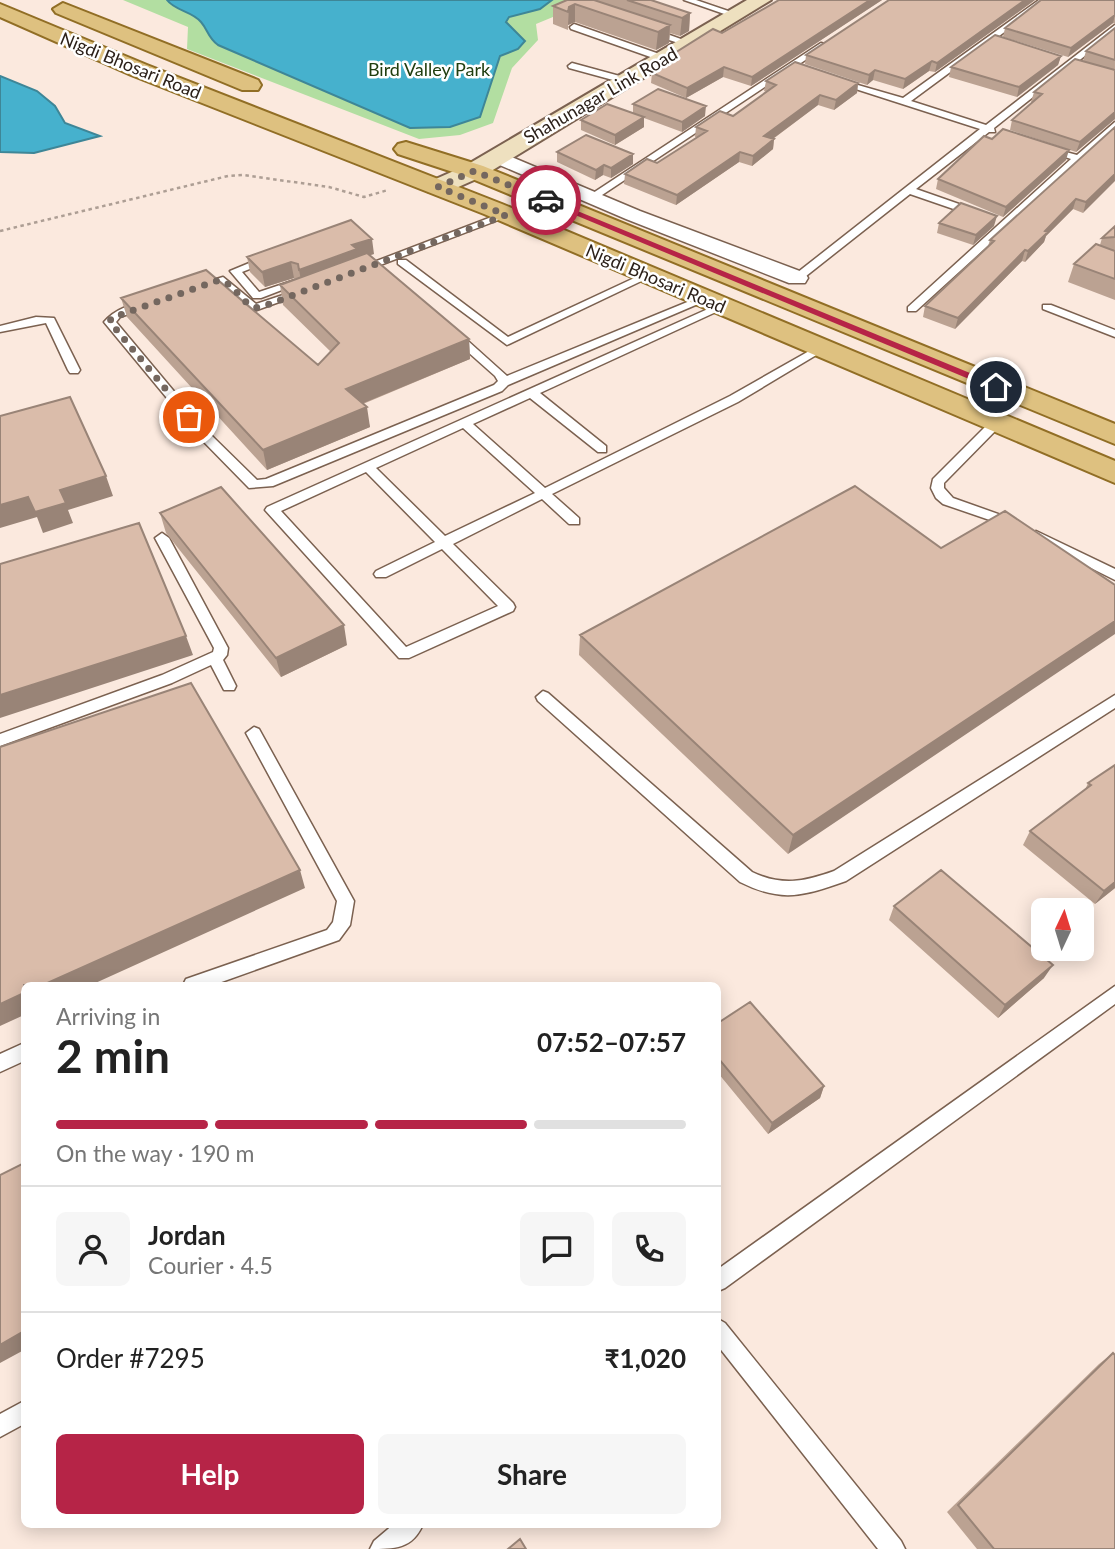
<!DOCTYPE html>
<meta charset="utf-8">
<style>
body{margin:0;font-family:Lato,sans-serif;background:#f6f6f6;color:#222;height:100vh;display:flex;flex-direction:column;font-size:26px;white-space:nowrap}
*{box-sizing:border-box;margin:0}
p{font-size:23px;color:#767676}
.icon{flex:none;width:38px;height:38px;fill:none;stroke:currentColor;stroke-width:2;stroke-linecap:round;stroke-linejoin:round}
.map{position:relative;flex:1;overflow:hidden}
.side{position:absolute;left:21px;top:982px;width:700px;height:546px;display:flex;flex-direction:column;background:#fff;border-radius:10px;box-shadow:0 4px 18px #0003}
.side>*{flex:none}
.needle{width:46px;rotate:4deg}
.tools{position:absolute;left:1031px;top:898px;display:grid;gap:14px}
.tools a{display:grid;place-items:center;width:63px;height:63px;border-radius:10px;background:#fff;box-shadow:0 4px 18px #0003;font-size:35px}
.pin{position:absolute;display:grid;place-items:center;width:60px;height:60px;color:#fff;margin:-30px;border:4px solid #fff;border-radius:50%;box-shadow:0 2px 7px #0007}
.courier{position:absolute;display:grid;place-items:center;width:70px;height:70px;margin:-35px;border:5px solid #b62447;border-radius:50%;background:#fff;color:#222;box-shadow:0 2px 9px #0007}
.head em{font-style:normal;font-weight:700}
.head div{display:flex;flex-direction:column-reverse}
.head{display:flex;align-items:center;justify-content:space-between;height:119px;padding:0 35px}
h1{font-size:46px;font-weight:700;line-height:52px}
.bar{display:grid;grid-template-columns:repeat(4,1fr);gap:10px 7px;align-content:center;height:84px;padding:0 35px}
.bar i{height:9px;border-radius:5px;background:#e0e0e0}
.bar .active{background:#b62447}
.bar p{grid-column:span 4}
.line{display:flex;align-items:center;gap:18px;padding:0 35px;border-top:2px solid #e0e0e0}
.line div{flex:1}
.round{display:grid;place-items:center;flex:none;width:74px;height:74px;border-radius:10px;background:#f6f6f6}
.action{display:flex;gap:14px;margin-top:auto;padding:14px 35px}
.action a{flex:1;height:80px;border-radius:10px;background:#b62447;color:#fff;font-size:28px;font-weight:700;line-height:80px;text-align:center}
.action a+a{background:#f6f6f6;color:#222}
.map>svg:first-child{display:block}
.green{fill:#b2dea1}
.water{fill:#46b1cd;stroke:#3e8697;stroke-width:2}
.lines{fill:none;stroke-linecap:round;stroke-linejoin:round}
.lane-casing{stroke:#7b6150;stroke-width:3}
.street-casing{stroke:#7b6150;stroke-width:3}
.secondary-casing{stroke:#7b6150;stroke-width:4}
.primary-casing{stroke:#916e25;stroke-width:4}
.path{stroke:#ad9e94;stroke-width:2.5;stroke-dasharray:3.5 3.5;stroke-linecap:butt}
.lane{fill:#fff;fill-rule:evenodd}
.street{fill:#fff;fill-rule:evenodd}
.secondary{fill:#eee0bf;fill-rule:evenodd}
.primary{fill:#dec180;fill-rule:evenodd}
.wall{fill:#bba292}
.shaded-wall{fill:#998477}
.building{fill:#dabcaa;stroke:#998477;stroke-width:2}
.route{fill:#b62447}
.done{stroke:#74675f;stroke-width:7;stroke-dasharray:0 12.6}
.labels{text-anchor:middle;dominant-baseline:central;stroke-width:5;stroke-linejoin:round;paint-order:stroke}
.far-street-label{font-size:18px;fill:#2c211a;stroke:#fff}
.far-park-label{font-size:18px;fill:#203e10;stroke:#fff}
</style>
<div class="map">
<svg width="1115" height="1549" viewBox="0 0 1115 1549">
<rect width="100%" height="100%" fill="#fbe9de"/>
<path class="green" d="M123 0H594L536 24 538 40 512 68 493 123 460 135 419 139 187 49 188 27Z"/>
<path class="water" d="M167 0H552L540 9 509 17 506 22 525 41 518 49 500 56 480 117 450 127 410 128 218 45C208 38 208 30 201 22 192 11 175 11 167 0Z
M0 76 37 91 55 106 65 123 100 136 34 153 0 152Z"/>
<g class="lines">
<defs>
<path id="lane" d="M684 0H696L740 15 733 17Z
M1039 0H1048L911 101 986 125 1115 25V32L994 128 995 132H989L916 189 979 211V215H971L910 194 801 280H793V276L980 129 837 83V79L903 98Z
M574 24 665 56 666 58 659 60 571 29 570 27Z
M647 29H653L692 43 688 46 647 33Z
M821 43 828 45 596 199 587 197Z
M572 63 627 78 628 80 624 83 569 68 568 66Z
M1115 122V130L916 311H908V307L1071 159 1047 151V147L1077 155Z
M502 213 511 215 362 272 353 270Z
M266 256 270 257V261L242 272 259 292 295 280 300 283 261 298H253L230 271Z
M398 260H406L508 337 645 273 654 275 507 345 398 264Z
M223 277 256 304 301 289 307 292 254 311 221 284 198 289 193 286Z
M702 296 712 298 508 385 502 391 273 486 249 488 200 438 104 322C114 310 133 302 148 303V307L120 317 116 322 208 432 257 480 266 479 494 385 498 381 495 376 450 336V332H458L507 376Z
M719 304 729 306 540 393 606 446V452H598L530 398 473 424 545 488 730 396 818 346 822 345 828 348 738 402 552 494 579 518V524H569L542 499 453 544 513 603 515 607 513 611 409 658H399L265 510 267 507ZM463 428 535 493 445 536 376 468ZM366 472 435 542 376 571 374 574 376 577H386L442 549 498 606 406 647 281 511Z
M1043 305H1051L1115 330V337L1043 309Z
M36 317 54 318 80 370 78 373H70L68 370 46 323 0 332V326Z
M997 418 1001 419V425L944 483V488L953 498 1018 521 1020 524 1013 528 943 504 936 498 931 488 933 479 993 419Z
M1036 531 1115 569V580L1031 538 1029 535Z
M162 533 169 538 228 648 227 655 223 660 236 686 234 690H224L211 665 172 683 0 746V734L162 675 213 652 214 648 155 538Z
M543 691 548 693 752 872C781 886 804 882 834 871L1115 695V708L846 881C803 896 782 903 740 882L538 701 536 697Z
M254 727 259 729 354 901 350 925 339 940 213 985H183L186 979 327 930 333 922 337 901 246 733Z
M1115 986V1004L725 1288 718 1291V1269Z
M24 1043V1061L0 1072V1054Z
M718 1319 725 1323 901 1541 905 1549H878L718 1346Z
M24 1401V1424L0 1437V1414Z
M394 1524H423C413 1549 394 1549 370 1549L374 1541Z"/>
<path id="street" d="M495 150 640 211 805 273 808 278 805 283H789L626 219 488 160 485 156Z"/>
<path id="secondary" d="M747 0H771L483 176 447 192H429L426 187 429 182 465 166Z"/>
<path id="primary" d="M63 3 258 80 261 85 258 90H242L56 13 53 9Z
M0 4 147 65 502 204 1115 461V483L484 214 131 75 0 17Z
M406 142 483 166 1115 424V444L465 176 398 154 394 149 398 144Z"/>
</defs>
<use href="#lane" class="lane-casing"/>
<use href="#street" class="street-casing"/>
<use href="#secondary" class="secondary-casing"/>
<use href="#primary" class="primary-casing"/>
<path class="path" d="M0 231 228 176 243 175 329 187 364 197 388 190"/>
<use href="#lane" class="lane"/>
<use href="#street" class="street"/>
<use href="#secondary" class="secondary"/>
<use href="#primary" class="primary"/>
</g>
<path class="wall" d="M567 0H602V2V0H651L690 13 689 31 680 36 670 33 669 43 656 50 575 22 568 25V30L553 24V6Z
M779 0H882L751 86 723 77 686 98 651 83 652 73 669 64 670 56 722 33Z
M1035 0 935 72 929 71 903 89 873 80 867 85 805 64 806 55Z
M1115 0V24L1113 23 1068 57 1003 37 1005 28Z
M1115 28V119L1076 152 1010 130 1012 120 1033 102H1031L1034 92 1083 61 1086 51Z
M1061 56 1058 65 1017 97 949 77 951 67Z
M766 81 858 83 857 93 834 110 818 105 773 139H774L773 149 752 166 739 162 676 205 624 184 625 174 657 163 697 137H695L696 127 733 116 767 92 764 91Z
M633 104 705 116 682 132 644 118V127L615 145 581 130V120L633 113Z
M1115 127 1083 213 1073 209 1046 236 1044 242 1025 262 1022 261 955 329 923 317 925 306 988 246 990 240Z
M992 139 1066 160 1003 217 936 189 938 179Z
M557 152 633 154V164L611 178 603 175 595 180 557 162Z
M939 223 994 226 973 245 937 233Z
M1115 226V300L1068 282 1074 264 1100 245 1102 238Z
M374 254 369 255 469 339 470 359 363 404 370 427 267 470 127 317 121 298 318 365 331 352 283 305 280 285 298 278H294L265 287 250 272 247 257Z
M160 513 347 645 281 677 166 533Z
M941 548 788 854 579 655 580 635Z
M1115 765V888L1095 904 1023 845 1030 831 1085 790 1088 783Z
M894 906 1044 978 998 1018 889 920Z
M718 1023 824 1086 820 1098 768 1134 718 1073Z
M1113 1353 1115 1549H977L947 1512 1099 1364Z"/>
<path class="shaded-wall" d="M870 0H882L751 86 752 77Z
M1025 0H1035L935 72 937 63Z
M575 4V22L568 25 569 7Z
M690 13 689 31 680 36 682 18Z
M1115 15 1113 23 1068 57 1071 48Z
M670 25 669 43 656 50 658 32Z
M1061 56 1058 65 1017 97 1019 87Z
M932 61 929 71 903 89 905 79Z
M724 67 723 77 686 98 687 88Z
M875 70 873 80 867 85 869 75Z
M858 83 857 93 834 110 836 100Z
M820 95 818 105 763 146 764 136Z
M706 106 705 116 682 132V122Z
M1115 112V119L1076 152 1080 142Z
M644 117V127L615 145V135Z
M774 139 773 149 752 166 753 156Z
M1069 150 1066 160 1003 217 1006 207Z
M740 152 739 162 676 205 677 195Z
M633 154V164L611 178V168Z
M604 165 603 175 595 180 596 170Z
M1115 174V181L1083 213 1086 202Z
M1076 199 1073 209 1046 236 1044 242 1025 262 1028 251 1045 231Z
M997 216 994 226 973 245 976 235Z
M372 239 374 254 358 259 302 285 299 270 352 245Z
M1025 250 1022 261 955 329 958 318Z
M291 262 294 278 265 287 262 272Z
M469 339 470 359 349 409 346 389Z
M367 407 370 427 267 470 263 450Z
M106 476 113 496 68 510 73 523 43 533 37 517 0 528V505L28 497 60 490Z
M1115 621V634L788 854 793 835Z
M344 625 347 645 281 677 276 658Z
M186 636 193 655 0 718V695Z
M300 870 305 888 91 985H43Z
M1115 882V888L1095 904 1104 891Z
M1053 965 1044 978 998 1018 1005 1005Z
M24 993V1015L0 1026V1004Z
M824 1086 820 1098 768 1134 772 1123Z
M24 1331V1350L0 1363V1345Z"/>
<path class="building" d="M567 0H594L670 25 658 32 575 4 569 7 568 12 553 6Z
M627 0H651L690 13 682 18Z
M779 0H870L752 77 724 67 687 88 652 73 678 59 670 56 713 29 722 33Z
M889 0H1025L937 63 932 61 905 79 875 70 869 75 806 55Z
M1041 0H1115V15L1071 48 1005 28Z
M1115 28V60L1086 51Z
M995 35 1061 56 1019 87 951 67Z
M1075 59 1115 70V112L1080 142 1012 120 1042 94 1034 92Z
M795 62 858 83 836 100 820 95 764 136 774 139 753 156 740 152 677 195 625 174 647 159 657 163 707 131 696 127 720 111 733 116 776 85 766 81Z
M658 89 706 106 682 122 633 104Z
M607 104 644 117 615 135 581 120Z
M1115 127V174L1086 202 1076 199 1045 231 1048 232 1028 251 1025 250 958 318 925 306 994 241 990 240Z
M1003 129 1069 150 1006 207 938 179 984 136 992 139Z
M586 135 633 154 611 168 604 165 596 170 557 152Z
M961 203 997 216 976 235 939 223Z
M351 220 372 239 352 245 357 249 299 270 298 264 291 262 262 272 247 257Z
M1115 226V237L1102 238Z
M1096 244 1115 251V279L1074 264Z
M367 253 469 339 346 389 367 407 263 450 121 298 206 270 318 365 339 343 280 285Z
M70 397 106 476 60 490 66 503 35 512 28 497 0 505V416Z
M855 486 941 548 1005 511 1115 585V621L793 835 580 635Z
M221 487 344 625 276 658 160 513Z
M139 523 186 636 0 695V564Z
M191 683 300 870 43 985H24V993L0 1004V747Z
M1115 765V882L1104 891 1030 831 1091 785 1088 783Z
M941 870 1053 965 1005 1005 894 906Z
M750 1002 824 1086 772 1123 718 1058V1023Z
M24 1163V1331L0 1345V1175Z
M1113 1353 1115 1355V1549H994L958 1505Z
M520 1539 526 1549H508Z"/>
<path class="route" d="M546 198 999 385 1000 387 993 389 544 202Z"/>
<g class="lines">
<path class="done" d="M189 417 110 322 111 318 219 280C236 283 241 306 259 308L506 215 438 187 474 171 546 200"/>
</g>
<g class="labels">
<g class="far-street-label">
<text transform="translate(131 65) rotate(22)">Nigdi Bhosari Road</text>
<text transform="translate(600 95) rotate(-30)">Shahunagar Link Road</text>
<text transform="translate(656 278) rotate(23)">Nigdi Bhosari Road</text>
</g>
<g class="far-park-label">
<text x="429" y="69">Bird Valley Park</text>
</g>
</g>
</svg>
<div class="tools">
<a><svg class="needle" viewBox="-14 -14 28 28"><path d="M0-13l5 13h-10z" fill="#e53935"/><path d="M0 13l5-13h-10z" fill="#767676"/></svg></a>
</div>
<div class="pin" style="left:189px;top:417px;background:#ea580c"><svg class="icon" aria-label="bag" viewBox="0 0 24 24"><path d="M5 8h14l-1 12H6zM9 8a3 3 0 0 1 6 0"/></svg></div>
<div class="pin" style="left:996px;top:387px;background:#1f2937"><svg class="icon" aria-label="home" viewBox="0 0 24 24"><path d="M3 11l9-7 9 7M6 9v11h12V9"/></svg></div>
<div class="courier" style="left:546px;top:200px"><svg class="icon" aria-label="car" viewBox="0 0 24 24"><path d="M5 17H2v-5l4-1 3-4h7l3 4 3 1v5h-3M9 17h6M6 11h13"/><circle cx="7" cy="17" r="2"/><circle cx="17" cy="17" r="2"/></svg></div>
<section class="side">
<div class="head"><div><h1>2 min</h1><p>Arriving in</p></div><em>07:52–07:57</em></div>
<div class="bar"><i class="active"></i><i class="active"></i><i class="active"></i><i></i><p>On the way · 190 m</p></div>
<div class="line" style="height:126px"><a class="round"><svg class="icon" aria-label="person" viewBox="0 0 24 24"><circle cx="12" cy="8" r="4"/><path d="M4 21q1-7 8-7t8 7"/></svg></a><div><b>Jordan</b><p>Courier · 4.5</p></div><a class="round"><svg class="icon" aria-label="chat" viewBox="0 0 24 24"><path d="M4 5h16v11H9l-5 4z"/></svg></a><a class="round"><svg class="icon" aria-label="phone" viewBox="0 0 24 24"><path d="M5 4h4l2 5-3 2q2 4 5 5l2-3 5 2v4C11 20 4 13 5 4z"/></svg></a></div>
<div class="line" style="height:91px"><div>Order #7295</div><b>₹1,020</b></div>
<div class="action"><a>Help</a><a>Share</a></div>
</section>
</div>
